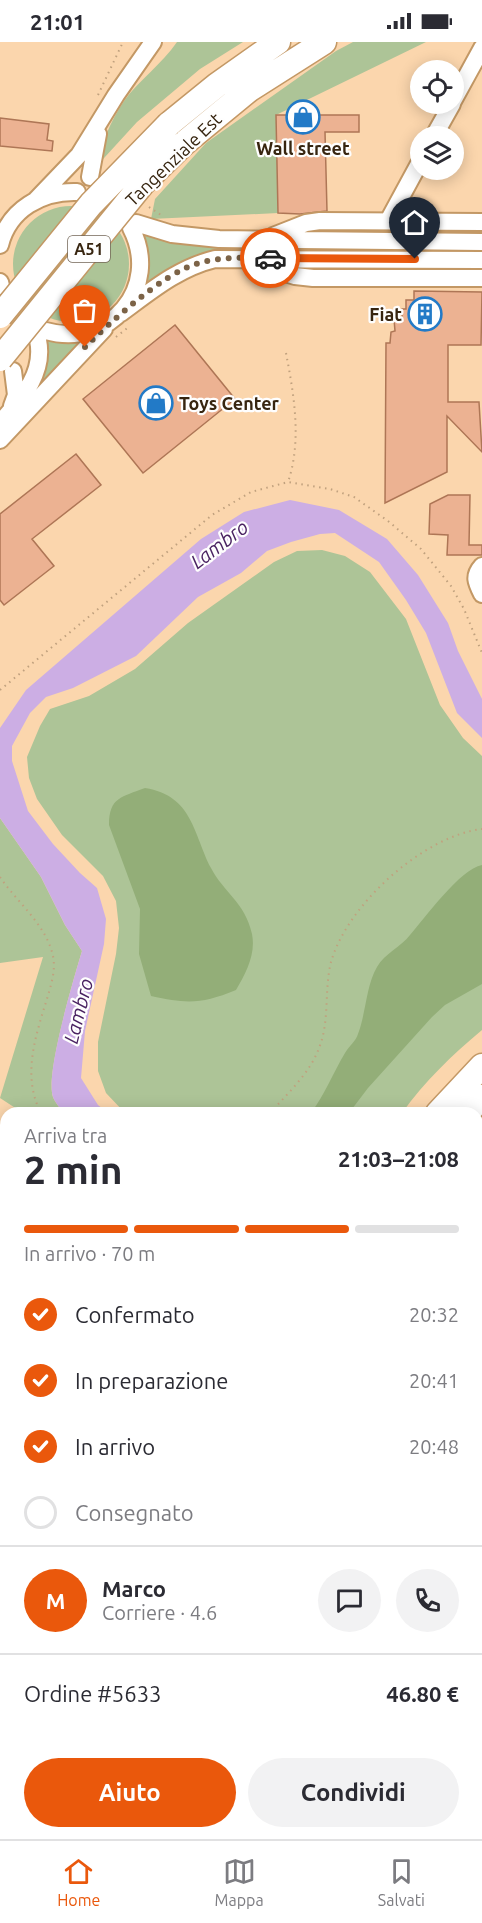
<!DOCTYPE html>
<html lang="it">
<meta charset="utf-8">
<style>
body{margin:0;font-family:Ubuntu,sans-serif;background:#f2f2f3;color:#2b2b33;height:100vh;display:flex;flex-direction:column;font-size:22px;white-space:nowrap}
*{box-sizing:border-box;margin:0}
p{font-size:20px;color:#7c7c81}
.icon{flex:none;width:33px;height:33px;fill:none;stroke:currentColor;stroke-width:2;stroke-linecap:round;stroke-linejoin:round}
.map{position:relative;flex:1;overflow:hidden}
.details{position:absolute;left:0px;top:1065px;width:483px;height:732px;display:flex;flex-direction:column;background:#fff;border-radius:18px 18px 0 0;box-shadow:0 3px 15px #0003}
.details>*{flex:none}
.fabs{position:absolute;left:410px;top:18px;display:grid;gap:12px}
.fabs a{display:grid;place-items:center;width:54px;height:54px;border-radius:50%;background:#fff;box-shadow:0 3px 15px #0003;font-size:30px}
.pin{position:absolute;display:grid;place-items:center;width:51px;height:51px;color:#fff;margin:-62px -26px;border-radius:50% 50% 50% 0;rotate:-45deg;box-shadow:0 0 6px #0007}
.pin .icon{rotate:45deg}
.courier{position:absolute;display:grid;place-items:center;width:60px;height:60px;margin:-30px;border:4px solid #ea580c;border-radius:50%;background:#fff;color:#222;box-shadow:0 2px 8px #0007}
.headline em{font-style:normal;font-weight:600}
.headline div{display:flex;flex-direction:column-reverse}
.headline{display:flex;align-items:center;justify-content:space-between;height:102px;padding:0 24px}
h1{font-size:39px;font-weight:600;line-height:45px}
.bar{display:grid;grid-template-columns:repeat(4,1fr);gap:9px 6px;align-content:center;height:72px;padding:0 24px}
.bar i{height:8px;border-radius:4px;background:#e1e1e2}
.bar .current{background:#ea580c}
.bar p{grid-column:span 4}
.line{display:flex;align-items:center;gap:15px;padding:0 24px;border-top:2px solid #e1e1e2}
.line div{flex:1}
.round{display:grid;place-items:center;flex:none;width:63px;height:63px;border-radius:32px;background:#f2f2f3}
ol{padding:0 24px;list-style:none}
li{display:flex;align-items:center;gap:18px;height:66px}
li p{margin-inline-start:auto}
li .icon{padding:6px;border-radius:50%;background:#ea580c;color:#fff;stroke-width:4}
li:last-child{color:#7c7c81}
li i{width:33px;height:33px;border:3px solid #e1e1e2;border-radius:50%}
.cta{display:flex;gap:12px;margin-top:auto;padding:12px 24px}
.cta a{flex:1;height:69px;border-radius:36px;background:#ea580c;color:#fff;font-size:24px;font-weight:600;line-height:69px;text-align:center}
.cta a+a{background:#f2f2f3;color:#2b2b33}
.status{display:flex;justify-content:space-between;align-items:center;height:42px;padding:0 30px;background:#fff;direction:ltr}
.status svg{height:16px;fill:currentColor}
.tab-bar{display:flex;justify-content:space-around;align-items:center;height:84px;border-top:2px solid #e1e1e2;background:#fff;font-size:16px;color:#7c7c81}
.tab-bar a{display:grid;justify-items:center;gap:3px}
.tab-bar .current{color:#ea580c}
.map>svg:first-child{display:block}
.green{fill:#adc497}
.forest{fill:#93ae78}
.water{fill:#ccaee4}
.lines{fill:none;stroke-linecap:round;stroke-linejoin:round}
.stream{stroke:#ccaee4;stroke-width:4}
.building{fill:#ecb292;stroke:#ae7656;stroke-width:1.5}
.minor-casing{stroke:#c39865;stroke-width:20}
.highway-casing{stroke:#c39865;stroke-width:27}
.path{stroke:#c0a17e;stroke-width:2;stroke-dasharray:1.5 4.5;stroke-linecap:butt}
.minor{stroke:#fff;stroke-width:16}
.highway{stroke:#fff;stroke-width:24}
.highway-bridge-casing{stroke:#c39865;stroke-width:27;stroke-linecap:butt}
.highway-bridge{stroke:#fff;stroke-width:24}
.done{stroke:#7c6347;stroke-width:6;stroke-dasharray:0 10.8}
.route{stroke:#ea580c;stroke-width:8}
.labels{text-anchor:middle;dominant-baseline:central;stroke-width:4.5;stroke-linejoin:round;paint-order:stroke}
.shield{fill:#fefefe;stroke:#736657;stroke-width:1.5}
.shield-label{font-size:16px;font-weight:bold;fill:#372510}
.poi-label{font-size:18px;font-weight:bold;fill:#372510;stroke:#fefefe}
.street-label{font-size:18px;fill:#372510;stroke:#fefefe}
.water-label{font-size:20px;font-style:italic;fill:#4a2362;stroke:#fefefe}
</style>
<div class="status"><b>21:01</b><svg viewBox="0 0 49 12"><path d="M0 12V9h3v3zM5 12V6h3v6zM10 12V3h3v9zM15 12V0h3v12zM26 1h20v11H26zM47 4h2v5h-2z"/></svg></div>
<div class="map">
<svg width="482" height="1797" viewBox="0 0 482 1797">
<rect width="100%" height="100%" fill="#fbd6ad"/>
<path class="green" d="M177 0H243L200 27 137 80 94 127C101 103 110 80 124 59 139 38 162 22 177 0Z
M353 0H426L276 73 278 171 151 177 155 157 206 101 336 9Z
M13 222a58 58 0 1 1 116 0a58 58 0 1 1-116 0Z
M138 189 168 200 207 204 482 207V210L231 208C192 213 174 221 142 244Z
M46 294 87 296 36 345C48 328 49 314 46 294Z
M322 508 345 514 370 530 406 577 440 663 463 696 482 714V988C452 1013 425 1039 402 1071H125L106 1051 98 1029V1000L116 912 119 886 116 859 103 834 62 793 37 757 29 736 27 715 40 684 50 667 89 654 135 627 188 581 274 520 297 509Z
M0 776 41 835 65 883 82 909C74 936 45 1033 53 1055 55 1060 60 1066 63 1071H23L0 1056 43 915 0 921Z
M482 1171V1681L477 1679V1177Z"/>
<path class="forest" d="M145 746C193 754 193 791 211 826 224 851 245 860 252 892 256 912 246 931 236 948 202 962 187 962 151 954L139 912 140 867 109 783C109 755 122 755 145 746Z
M482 823V942L445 963 432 975 368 1046 349 1071H311C325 1052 333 1031 345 1011 349 1004 356 999 358 992 366 971 366 944 377 925 385 911 401 905 410 893 425 876 460 827 482 823Z"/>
<path class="water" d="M290 458 339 468 387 497 418 533 448 581 458 609 482 657V696L457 671 426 591 406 558 379 520 335 491 320 492 291 500 267 509 241 531 198 555 136 614 73 646 46 655 30 671 12 704V719L28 769 53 802 80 831 97 846 106 877 104 902 85 989 81 1036 98 1063 108 1071H63C60 1066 55 1060 53 1055 45 1032 74 936 82 909L65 883 41 835 0 776V686L26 648 201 497 244 470Z"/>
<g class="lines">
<path class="stream" d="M477 1690 482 1693"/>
</g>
<path class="building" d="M276 73H359V90H325L327 169 300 172 278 171Z
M0 76 49 82 47 98 53 99 52 109 0 104Z
M414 249 482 250 481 303H448V360H479L482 410 447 374V430L385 461 386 301H390L391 290 395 289 394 277H402V267H406V258H414Z
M175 283 235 357 143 431 83 357Z
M76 412 101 443 32 497 54 524 4 563 0 558V472Z
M448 453H470L469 503H482V513H447L448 493 429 492 430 462Z"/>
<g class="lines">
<defs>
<path id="minor" d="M453 59 482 6
M434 94 452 62
M90 135 98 92
M35 159 79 113 116 53 153 0
M388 179 420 120
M136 181 172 192 219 197 482 200
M273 194 306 181 320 179 482 180
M0 203C9 167 42 149 77 150
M252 221 295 234 313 236H482
M0 240 1 244
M121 271C151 249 178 226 215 217L482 218
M46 289C109 307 162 246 131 186
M12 364 16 353 13 329
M0 381C21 357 45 332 38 298
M0 398 104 287
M482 524C473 534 476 540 482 552
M0 1379 6 1378
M0 1671 6 1684
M0 1743 6 1742"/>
<path id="highway" d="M169 82 217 43 278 0
M183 102 250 47 324 0
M438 1071 482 1024
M467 1071 482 1055
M339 1791 340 1797
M359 1791V1797"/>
</defs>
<use href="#minor" class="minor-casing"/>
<use href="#highway" class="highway-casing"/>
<path class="path" d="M98 53 123 0
M149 165 161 173
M116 295 130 284
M286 311C294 353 302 399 288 440
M0 648 212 473 251 450 288 440 330 447 354 455 388 479 421 507 451 544 464 567 482 611
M0 835C16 859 44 881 52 910 57 927 51 943 46 960 35 996 22 1035 41 1071
M270 1071C288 1051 310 1031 319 1006 330 979 324 948 331 920 347 863 423 794 482 787
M477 1125 482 1119
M477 1715 482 1716
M223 1797 228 1791
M406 1797 413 1791"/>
<use href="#minor" class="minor"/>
<use href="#highway" class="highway"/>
<defs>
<path id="highway-bridge" d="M0 274 91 162 169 82
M0 317 143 141 183 102"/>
</defs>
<use href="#highway-bridge" class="highway-bridge-casing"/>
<use href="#highway-bridge" class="highway-bridge"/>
</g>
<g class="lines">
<path class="done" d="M85 305C112 279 161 233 196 222 220 214 246 216 270 216"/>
<path class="route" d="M270 216 415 217"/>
</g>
<defs>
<symbol id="shop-ring" viewBox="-11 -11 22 22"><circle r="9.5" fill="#fefefe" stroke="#227ac7" stroke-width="1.5"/><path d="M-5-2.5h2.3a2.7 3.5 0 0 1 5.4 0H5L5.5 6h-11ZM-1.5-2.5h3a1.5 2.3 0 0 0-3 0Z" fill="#227ac7"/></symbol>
<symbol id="building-ring" viewBox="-11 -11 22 22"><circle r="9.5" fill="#fefefe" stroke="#227ac7" stroke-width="1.5"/><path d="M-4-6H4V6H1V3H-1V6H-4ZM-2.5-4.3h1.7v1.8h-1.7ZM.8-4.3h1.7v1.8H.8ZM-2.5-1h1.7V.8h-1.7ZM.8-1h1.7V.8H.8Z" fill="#227ac7"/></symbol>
</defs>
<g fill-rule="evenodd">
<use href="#shop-ring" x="284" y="56" width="38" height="38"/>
<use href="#building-ring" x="406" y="253" width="38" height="38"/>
<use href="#shop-ring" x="137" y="342" width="38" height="38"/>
</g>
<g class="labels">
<rect class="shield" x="68" y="194" width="42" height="26" rx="4.5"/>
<g class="shield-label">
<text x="89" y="207">A51</text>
</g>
<g class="poi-label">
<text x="303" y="106">Wall street</text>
<text x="402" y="272" text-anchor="end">Fiat</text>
<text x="179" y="361" text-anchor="start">Toys Center</text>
</g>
<g class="street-label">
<text transform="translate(173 117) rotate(-44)">Tangenziale Est</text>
</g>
<g class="water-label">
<text transform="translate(219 502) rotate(-37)">Lambro</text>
<text transform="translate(78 969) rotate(-76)">Lambro</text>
</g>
</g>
</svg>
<div class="fabs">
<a><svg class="icon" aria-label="locate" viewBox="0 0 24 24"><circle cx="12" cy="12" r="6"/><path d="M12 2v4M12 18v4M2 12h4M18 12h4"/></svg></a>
<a><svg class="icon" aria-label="layers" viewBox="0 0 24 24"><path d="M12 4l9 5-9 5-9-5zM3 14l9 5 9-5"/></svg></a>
</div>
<div class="pin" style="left:85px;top:305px;background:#ea580c"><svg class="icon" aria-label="bag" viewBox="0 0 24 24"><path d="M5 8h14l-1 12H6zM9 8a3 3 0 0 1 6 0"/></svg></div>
<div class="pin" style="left:415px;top:217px;background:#1f2937"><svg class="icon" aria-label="home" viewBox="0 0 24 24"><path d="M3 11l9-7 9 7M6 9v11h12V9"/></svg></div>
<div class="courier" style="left:270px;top:216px"><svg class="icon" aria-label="car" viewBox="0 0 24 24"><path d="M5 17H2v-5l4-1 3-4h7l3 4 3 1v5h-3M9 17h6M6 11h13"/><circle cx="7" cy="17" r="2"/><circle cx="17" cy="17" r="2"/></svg></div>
<section class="details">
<div class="headline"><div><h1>2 min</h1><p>Arriva tra</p></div><em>21:03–21:08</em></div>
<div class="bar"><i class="current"></i><i class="current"></i><i class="current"></i><i></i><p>In arrivo · 70 m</p></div>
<ol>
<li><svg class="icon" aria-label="check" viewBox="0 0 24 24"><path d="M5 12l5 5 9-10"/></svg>Confermato<p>20:32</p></li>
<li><svg class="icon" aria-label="check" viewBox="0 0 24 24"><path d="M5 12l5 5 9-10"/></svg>In preparazione<p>20:41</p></li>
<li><svg class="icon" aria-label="check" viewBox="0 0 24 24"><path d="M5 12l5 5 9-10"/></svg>In arrivo<p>20:48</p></li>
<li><i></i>Consegnato</li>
</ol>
<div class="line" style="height:108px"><b class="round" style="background:#ea580c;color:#fff">M</b><div><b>Marco</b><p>Corriere · 4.6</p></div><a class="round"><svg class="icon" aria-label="chat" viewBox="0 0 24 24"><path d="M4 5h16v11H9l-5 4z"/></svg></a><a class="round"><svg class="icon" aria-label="phone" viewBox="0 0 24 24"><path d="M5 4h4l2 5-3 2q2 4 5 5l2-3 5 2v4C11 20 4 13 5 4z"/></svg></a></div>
<div class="line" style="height:78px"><div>Ordine #5633</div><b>46.80 €</b></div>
<div class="cta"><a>Aiuto</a><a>Condividi</a></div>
</section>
</div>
<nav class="tab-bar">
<a class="current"><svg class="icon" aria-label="home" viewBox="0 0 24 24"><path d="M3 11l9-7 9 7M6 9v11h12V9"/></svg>Home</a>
<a><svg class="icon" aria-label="map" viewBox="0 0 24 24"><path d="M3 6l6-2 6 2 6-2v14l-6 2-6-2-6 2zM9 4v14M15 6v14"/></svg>Mappa</a>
<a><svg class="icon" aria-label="saved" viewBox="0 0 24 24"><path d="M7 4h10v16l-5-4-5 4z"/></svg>Salvati</a>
</nav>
